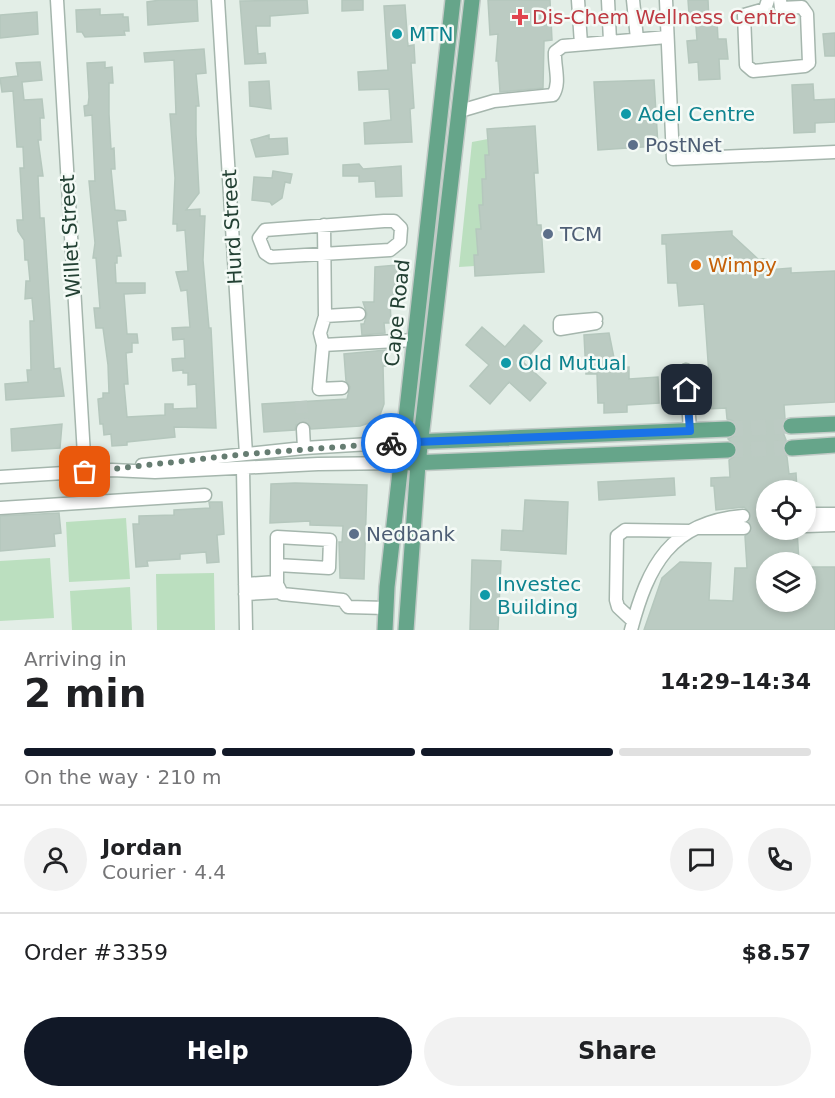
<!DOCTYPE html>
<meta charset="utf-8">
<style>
body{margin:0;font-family:"DejaVu Sans",sans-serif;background:#f2f2f2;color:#202124;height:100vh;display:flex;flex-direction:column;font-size:22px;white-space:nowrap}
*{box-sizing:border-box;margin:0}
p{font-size:20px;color:#757577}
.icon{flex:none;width:33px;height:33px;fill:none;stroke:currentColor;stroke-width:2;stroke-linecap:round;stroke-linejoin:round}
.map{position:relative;height:630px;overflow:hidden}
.side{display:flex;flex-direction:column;background:#fff;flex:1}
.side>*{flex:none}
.fabs{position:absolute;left:756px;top:480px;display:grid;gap:12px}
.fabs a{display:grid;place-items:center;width:60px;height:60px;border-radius:50%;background:#fff;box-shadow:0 3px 9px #0003;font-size:30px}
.pin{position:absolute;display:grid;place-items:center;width:51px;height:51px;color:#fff;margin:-26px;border-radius:12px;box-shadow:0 3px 9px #0006}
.courier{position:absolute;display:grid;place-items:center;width:60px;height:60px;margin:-30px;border:4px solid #1a73e8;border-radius:50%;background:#fff;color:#222;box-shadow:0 2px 8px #0007}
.overview em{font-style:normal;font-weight:800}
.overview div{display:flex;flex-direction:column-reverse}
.overview{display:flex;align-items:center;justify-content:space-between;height:102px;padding:0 24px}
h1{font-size:39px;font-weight:800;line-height:45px}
.bar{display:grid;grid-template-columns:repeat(4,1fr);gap:9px 6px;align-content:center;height:72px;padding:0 24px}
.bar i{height:8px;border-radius:4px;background:#e0e0e0}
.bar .active{background:#111827}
.bar p{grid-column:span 4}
.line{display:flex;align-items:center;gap:15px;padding:0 24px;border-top:2px solid #e0e0e0}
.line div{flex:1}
.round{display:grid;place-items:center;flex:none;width:63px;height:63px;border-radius:32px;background:#f2f2f2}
.button{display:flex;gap:12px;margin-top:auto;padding:12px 24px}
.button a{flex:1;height:69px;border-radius:36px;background:#111827;color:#fff;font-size:24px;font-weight:800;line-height:69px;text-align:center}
.button a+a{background:#f2f2f2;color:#202124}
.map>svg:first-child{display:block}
.green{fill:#bbdfbf}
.building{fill:#bbcbc2;stroke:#b5c7bd;stroke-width:1.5}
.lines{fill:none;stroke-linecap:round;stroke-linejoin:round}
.minor-tunnel{stroke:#bccbc3;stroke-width:12;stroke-dasharray:12 6;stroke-linecap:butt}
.major-tunnel{stroke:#bccbc3;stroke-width:15;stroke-dasharray:15 8;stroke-linecap:butt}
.minor-casing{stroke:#a5b6ad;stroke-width:15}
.major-casing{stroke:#c1cac6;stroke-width:18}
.minor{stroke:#fff;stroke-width:12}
.major{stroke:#66a58a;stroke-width:15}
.done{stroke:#667d72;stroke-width:6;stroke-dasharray:0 10.8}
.route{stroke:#1a73e8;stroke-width:8}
.health-dot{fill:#e0444e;stroke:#f4faf6;stroke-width:2}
.culture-dot{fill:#0f9aa8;stroke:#f4faf6;stroke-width:2}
.service-dot{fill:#5c6f8a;stroke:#f4faf6;stroke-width:2}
.food-dot{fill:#e8710a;stroke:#f4faf6;stroke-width:2}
.labels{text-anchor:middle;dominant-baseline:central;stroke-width:5;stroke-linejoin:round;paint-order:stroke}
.health-label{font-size:20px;fill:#be3a42;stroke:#f4faf6;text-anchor:start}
.culture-label{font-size:20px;fill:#0d838f;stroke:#f4faf6;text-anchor:start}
.service-label{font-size:20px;fill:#4e5e75;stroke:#f4faf6;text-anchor:start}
.street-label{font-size:20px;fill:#224033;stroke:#f4faf6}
.food-label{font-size:20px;fill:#c56008;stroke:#f4faf6;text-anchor:start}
</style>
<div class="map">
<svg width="835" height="630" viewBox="0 0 835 630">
<rect width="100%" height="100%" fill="#e3eee7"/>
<path class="green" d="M488 139 489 155H485L486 179H482L483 205H479L481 229H476L478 255H474L475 266 459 267 472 142Z
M126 518 130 579 69 582 66 522Z
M50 558 54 618 0 621V561Z
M214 573 215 630H157L156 574Z
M130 587 132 630H72L70 591Z"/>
<path class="building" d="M160 0H197L198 21 148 25 147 2Z
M307 0 308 13 270 16V26H256L258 54 265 53 266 63 245 64 240 1Z
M342 0H363V10L342 11Z
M488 0H550L552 40 544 41 543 88 500 92 498 61H496L498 34 490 35Z
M688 0H708L709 22 717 21 718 39H726L728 59H719L720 79 699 80 698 62 689 63 687 41 697 40 695 14H689Z
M405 5 408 46 414 45 415 63H411L414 108 410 109 412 142 365 144 364 123 391 120 389 89 359 90 358 72 388 70 384 6Z
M100 9V15L123 14V17H128L129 31H124L125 35 85 37 82 32H77L76 10Z
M37 12 38 34 0 38V15Z
M835 33V56H825L823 34Z
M204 49 206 73 196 74 199 106H196V134L199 193 186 210 200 209V216H205L203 260 209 328H211L216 428 174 427 175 437 127 442V445L112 446 111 434 104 435 103 424H100L98 399 103 398V393H109L108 365 103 328H96L94 308H100L96 258H93L95 243 89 181H95L92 115 85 116 84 106 88 105 89 97 87 63 105 62V68L112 67 113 83H109V114L111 149 114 148 115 169H111L115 210 125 211 126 220 117 221 121 256H117V263H115L116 283H145V293L124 294 127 334H137L138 343H132V352L126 353 128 384H124L127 417 165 415V404H173V409L197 408 196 384 188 385V373H183V370L173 371 172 359 185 358 184 339 173 340 172 328 190 327 187 290 181 291 176 272 188 271 185 230 177 231V224H173L175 178 170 114H176L174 60 145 62 144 53Z
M40 62 42 80 22 82 24 100 42 99 44 118H40L41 140H38L43 176H38L40 218H44L54 369 60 368 64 396 6 400 5 384 28 382 27 370H31L30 321H34L32 298 25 299 26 281H30L28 260H25L24 240 18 231 17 220H23L20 168H24L23 147H17L13 91 2 92 0 78 18 76 16 63Z
M654 80 658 146 598 150 594 82Z
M269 81 271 109 250 106 249 82Z
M813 84 814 100 835 99V122L815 123V132L794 133 792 85Z
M535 126 538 173H534L537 225H541L544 272 475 276 474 255H478L476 229H481L479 205H483L482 179H486L485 155H489L487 129Z
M269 135V139L287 138 288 154 256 157 251 140Z
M359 164 363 169 401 166 402 196 376 197 375 181 359 182V176H343V165Z
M273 171 292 174 290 183 285 182 282 198 272 205 270 202 252 200 254 177 272 178Z
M732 231V235L758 259H766L767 270 791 268V273L835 271V402L784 405 785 419 781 427 786 440 782 449 787 457 789 474 796 473 797 490H766V530H797L799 562H766V602H806V567H835V630H644L662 578 680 562 711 563 709 600 733 601 735 568H747L745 536 752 529 749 522 751 514 744 507 716 510 714 486H711V478L730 477 729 460 736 455 738 449 728 439 736 434 738 428 733 421 727 419 726 408 707 409 706 401H710L709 384H703V376L709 375 704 304 679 306 677 283H668L666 244H662V235Z
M397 265 396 295 390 298 391 323H384L385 333 362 335 361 324H364L367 314 363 302H374L375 267Z
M524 325 542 341 523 362 546 383 530 401 509 382 490 404 470 386 489 365 466 345 482 327 505 347Z
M609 333 616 368 629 367V379L658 377 659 403 627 405V412L604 413V403H598L597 374H586L584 335Z
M386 350 388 366H383L384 404 380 415 372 422 360 426 311 429 307 422 302 421 296 425 295 430 264 432 262 404 347 399 350 387 346 381 344 354Z
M62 424 60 448 12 451 11 429Z
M674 478 675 495 599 500 598 482Z
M295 483 367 485 364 579 340 578 339 542H342L343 526 310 525V521L270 523 271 484Z
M525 500 568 502 566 554 501 550 502 530 523 531Z
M209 502H222L224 534 217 535 219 562 207 563 206 552 180 554V559L147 561 148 566 136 567 133 524H139V516L174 515V510L210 508Z
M59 513 61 533 54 534 55 546 0 551V516Z
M472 560 501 561 498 630H470Z"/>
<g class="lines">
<path class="minor-tunnel" d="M301 401 303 429
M743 516 766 515
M744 528H766"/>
<path class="major-tunnel" d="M728 429 791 426
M728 450 792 448"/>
<defs>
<path id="minor" d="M57 0 85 472
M218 0 246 454
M578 0 581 44
M608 0 610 41
M633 0 637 39
M666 0 673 159 835 152
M768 0 765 9 744 15 746 65 753 71 805 66 809 63 807 14 802 7 781 8 780 0
M460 111 494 101 553 95C561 83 554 66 555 52L563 46 667 37
M384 221H394L401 228 400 242 390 250 271 257 265 253 259 238 265 230Z
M324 225 325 316
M596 319 560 322V329L596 323
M323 345 320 333 325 316 359 314
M686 370 690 431
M342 388 319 389 323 345 415 340
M303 429 304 448
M142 465 304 448 403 442
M243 469 246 630
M0 477 112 470 155 472 318 464 401 463
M0 508 205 495
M806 514H835
M806 526 835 525
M699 528H744
M277 565 329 568 330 540 277 537V584L282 594 343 600 348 607 386 608
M245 584 277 582
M245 594 280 592
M633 621 618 607 616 600 617 536 625 530 690 531
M631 630C648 566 670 522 743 516"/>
<path id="major" d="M791 426 835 424
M412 442 728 429
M792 448 835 445
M410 463 728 450
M385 630 387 587 453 0
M406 630 418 464 472 0"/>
</defs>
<use href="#minor" class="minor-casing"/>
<use href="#major" class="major-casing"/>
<use href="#minor" class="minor"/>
<use href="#major" class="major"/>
</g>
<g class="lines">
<path class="done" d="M85 472 246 454 391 443"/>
<path class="route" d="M391 443 690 431 687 390"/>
</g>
<path class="health-dot" d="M517 8h6v6h6v6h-6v6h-6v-6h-6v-6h6z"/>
<g class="culture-dot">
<circle cx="397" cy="34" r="6"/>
<circle cx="626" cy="114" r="6"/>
<circle cx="506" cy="363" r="6"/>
<circle cx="485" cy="595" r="6"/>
</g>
<g class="service-dot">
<circle cx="633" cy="145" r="6"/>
<circle cx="548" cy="234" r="6"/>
<circle cx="354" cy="534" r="6"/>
</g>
<circle class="food-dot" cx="696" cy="265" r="6"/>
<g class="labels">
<g class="health-label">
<text x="532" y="17">Dis-Chem Wellness Centre</text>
</g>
<g class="culture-label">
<text x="409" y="34">MTN</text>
<text x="638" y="114">Adel Centre</text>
<text x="518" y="363">Old Mutual</text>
<text x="497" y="584">Investec<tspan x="497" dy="23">Building</tspan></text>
</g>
<g class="service-label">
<text x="645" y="145">PostNet</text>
<text x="560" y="234">TCM</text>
<text x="366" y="534">Nedbank</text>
</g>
<g class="street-label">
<text transform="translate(232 227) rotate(-93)">Hurd Street</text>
<text transform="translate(70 236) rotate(-93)">Willet Street</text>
<text transform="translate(397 313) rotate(-84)">Cape Road</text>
</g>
<g class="food-label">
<text x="708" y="265">Wimpy</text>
</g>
</g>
</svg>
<div class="fabs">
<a><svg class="icon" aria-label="locate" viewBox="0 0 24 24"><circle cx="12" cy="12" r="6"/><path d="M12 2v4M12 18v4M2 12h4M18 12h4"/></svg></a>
<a><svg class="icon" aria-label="layers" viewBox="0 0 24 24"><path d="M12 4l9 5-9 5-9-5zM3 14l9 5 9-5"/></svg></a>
</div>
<div class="pin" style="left:85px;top:472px;background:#ea580c"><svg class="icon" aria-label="bag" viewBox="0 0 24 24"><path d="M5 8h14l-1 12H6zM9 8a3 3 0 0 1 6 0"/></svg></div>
<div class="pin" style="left:687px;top:390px;background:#1f2937"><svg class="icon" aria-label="home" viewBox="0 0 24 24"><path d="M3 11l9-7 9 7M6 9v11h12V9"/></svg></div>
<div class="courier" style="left:391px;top:443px"><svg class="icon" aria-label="bike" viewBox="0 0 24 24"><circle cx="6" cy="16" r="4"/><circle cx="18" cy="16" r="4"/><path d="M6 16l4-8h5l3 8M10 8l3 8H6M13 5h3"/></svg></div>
</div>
<section class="side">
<div class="overview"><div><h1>2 min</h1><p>Arriving in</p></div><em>14:29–14:34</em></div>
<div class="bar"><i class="active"></i><i class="active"></i><i class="active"></i><i></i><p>On the way · 210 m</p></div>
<div class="line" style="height:108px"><a class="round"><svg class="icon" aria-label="person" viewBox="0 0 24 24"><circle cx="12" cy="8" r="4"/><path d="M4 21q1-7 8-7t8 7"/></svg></a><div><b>Jordan</b><p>Courier · 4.4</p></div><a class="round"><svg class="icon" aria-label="chat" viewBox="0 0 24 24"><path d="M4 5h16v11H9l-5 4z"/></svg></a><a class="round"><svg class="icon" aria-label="phone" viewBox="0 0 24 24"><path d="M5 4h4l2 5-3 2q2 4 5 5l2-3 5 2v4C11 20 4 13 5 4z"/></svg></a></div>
<div class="line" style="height:78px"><div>Order #3359</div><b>$8.57</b></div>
<div class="button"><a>Help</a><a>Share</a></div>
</section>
